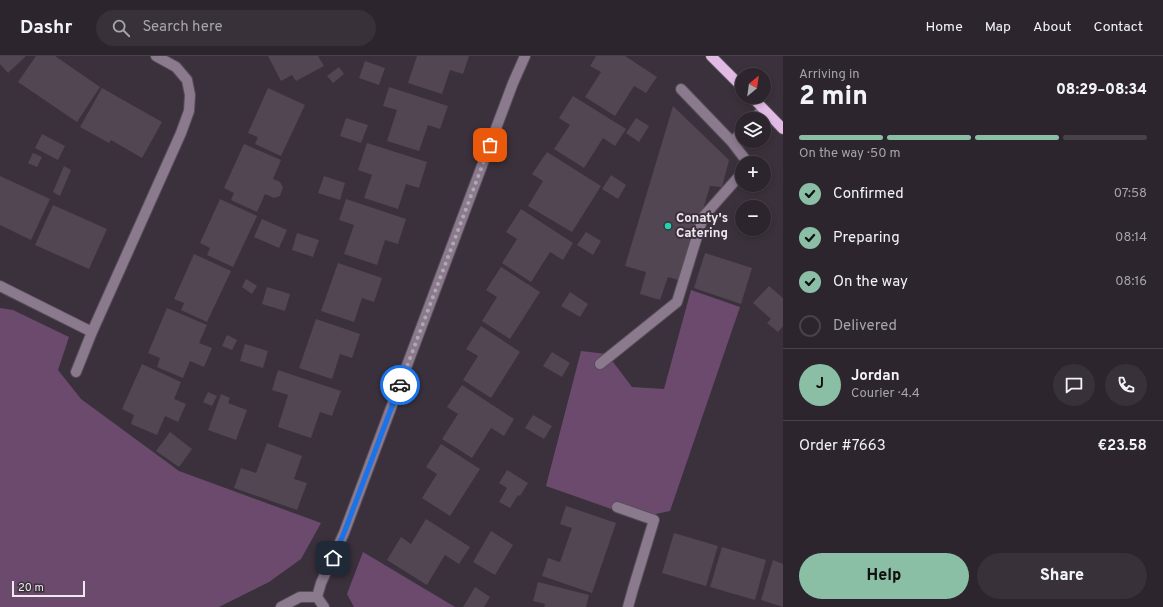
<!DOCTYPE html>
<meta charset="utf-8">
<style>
body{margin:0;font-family:Overpass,sans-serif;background:#383139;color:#f1f3f6;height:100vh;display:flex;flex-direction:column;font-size:15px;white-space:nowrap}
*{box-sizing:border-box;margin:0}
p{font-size:13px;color:#a6a5aa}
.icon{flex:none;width:22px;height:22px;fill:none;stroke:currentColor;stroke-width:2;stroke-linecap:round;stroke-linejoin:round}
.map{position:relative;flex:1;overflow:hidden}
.drawer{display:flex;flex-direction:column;background:#2c252d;width:380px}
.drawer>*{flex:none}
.needle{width:26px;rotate:29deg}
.fabs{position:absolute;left:735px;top:12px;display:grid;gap:8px}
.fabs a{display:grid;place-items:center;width:36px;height:36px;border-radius:50%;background:#2c252d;box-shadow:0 2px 6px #0003,0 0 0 1px #484249;font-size:20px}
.scale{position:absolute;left:12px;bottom:10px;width:73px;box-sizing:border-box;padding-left:4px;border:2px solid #efe8ef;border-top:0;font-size:11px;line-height:14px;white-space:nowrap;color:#efe8ef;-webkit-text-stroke:3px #3b313c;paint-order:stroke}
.pin{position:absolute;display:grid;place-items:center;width:34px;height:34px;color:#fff;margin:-17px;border-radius:8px;box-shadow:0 2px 6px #0006}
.courier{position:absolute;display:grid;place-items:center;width:40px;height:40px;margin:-20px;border:3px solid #1a73e8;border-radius:50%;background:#fff;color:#222;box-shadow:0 1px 5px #0007}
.headline em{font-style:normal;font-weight:800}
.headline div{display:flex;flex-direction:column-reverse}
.headline{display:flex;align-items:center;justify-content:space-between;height:68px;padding:0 16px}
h1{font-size:26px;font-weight:800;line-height:30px}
.bar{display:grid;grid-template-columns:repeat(4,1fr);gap:6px 4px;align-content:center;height:48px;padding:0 16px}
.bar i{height:5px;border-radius:3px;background:#484249}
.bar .on{background:#8abfa5}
.bar p{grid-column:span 4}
.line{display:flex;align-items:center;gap:10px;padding:0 16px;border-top:1px solid #484249}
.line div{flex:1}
.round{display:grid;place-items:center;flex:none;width:42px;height:42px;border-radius:21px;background:#383139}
ol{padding:0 16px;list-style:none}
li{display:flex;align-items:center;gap:12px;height:44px}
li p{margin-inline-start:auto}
li .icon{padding:4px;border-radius:50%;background:#8abfa5;color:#111;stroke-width:4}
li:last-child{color:#a6a5aa}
li i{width:22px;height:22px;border:2px solid #484249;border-radius:50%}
.primary-button{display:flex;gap:8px;margin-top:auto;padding:8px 16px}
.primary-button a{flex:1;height:46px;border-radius:24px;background:#8abfa5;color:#111;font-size:16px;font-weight:800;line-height:46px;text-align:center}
.primary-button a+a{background:#383139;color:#f1f3f6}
header{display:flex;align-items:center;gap:24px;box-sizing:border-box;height:56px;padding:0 20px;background:#2c252d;border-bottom:1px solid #484249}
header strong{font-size:19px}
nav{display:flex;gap:22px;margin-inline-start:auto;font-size:14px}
.search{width:280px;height:36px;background:#383139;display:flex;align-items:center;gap:10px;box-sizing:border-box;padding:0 14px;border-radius:22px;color:#a6a5aa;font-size:15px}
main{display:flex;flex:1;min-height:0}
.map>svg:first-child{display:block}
.green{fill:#6b4a6e}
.building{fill:#514651}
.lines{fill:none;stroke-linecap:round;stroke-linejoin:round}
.minor-casing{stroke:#584e59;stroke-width:12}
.major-casing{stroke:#584e59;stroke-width:12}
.minor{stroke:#8b798d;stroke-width:10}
.major{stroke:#e1bbe4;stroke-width:10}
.done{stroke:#b0a8b0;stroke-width:4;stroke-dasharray:0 7.2}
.route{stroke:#1a73e8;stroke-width:5}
.poi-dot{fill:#1fd5b0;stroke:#3b313c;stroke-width:1.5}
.labels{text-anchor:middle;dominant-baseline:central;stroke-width:4;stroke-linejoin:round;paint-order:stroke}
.poi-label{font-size:13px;font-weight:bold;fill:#efe8ef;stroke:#3b313c;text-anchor:start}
</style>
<header>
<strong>Dashr</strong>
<div class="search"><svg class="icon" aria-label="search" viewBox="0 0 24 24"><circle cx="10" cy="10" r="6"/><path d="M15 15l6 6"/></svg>Search here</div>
<nav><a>Home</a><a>Map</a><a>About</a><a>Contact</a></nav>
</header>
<main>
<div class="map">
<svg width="783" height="551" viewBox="0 0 783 551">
<rect width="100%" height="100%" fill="#3b313c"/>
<path class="green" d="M691 234 740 251 670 455 637 462 546 430 581 295 607 298 632 331 664 333Z
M0 252 13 254 69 281 58 314 81 343 179 415 321 467 301 503 269 526 219 551H0Z
M363 496 455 551H354L347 538Z"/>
<path class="building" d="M0 0H26L8 17 0 8Z
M36 0H55L100 31 77 66 18 26Z
M268 0H318L324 10 296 25 292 19 281 25Z
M417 0H469L463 18 450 14 442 38 408 27Z
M596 0H625L657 21 646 37 634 30 615 60 585 41 601 16 590 10Z
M365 5 385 12 379 29 359 22Z
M339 11 344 18 333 27 327 20Z
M389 31 448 50 440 73 428 69 419 95 387 85 397 54 383 50Z
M102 32 162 66 142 102 111 84 109 87 80 71Z
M268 32 305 49 281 100 255 88 258 81 248 77Z
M573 40 626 73 615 90 603 82 584 112 554 93 570 69 559 62Z
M673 50 729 104 722 131 710 130 682 225 668 221 660 244 640 238 646 216 625 210Z
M346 62 368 69 361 87 340 80Z
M636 62 649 70 639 86 626 77Z
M42 78 65 90 58 104 35 92Z
M367 87 427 106 419 132 406 128 398 153 364 142 372 119 358 114Z
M244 88 281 104 273 123 280 126 283 131 280 140 274 142 265 138 257 156 231 144 234 137 224 132Z
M547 96 601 130 572 176 528 150 543 125 532 118Z
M33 97 42 101 37 111 28 107Z
M64 110 71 114 60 140 53 136Z
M611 119 626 129 618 143 602 133Z
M0 120 50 143 31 184 0 169Z
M324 120 345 127 340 144 318 137Z
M220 143 257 160 233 211 207 199 210 192 200 187Z
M346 143 406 163 398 188 385 184 377 209 344 198 354 169 339 164Z
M53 149 107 173 89 213 35 189Z
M521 153 573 187 563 204 550 196 531 226 502 207 517 183 506 176Z
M262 163 287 174 279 192 254 181Z
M586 176 601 185 593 199 577 189Z
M297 177 319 184 313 201 292 194Z
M705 197 752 212 741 248 694 232Z
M194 198 231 215 207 266 181 254 184 247 174 243Z
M338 207 382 222 374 246 362 242 354 266 321 255Z
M501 211 540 236 510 283 482 265 497 241 486 234Z
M246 223 257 230 252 238 242 231Z
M769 230 783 242V270L778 276 767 267 771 263 753 247Z
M267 231 290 238 285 255 262 248Z
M570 236 588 248 580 261 561 250Z
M167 252 207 269 199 287 212 292 204 311 190 305 183 322 157 311 160 302 148 297Z
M316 263 360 278 352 302 340 298 332 323 299 312Z
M481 270 520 296 491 342 463 324 478 300 466 293Z
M227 279 237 284 232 294 222 290Z
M245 288 268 295 263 312 240 305Z
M552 296 570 307 562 321 543 310Z
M142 308 181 326 174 343 186 348 178 366 165 360 157 379 131 368 134 359 122 353Z
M278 314 341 335 332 360 320 356 311 382 278 371 288 339 272 334Z
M462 329 514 363 504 380 491 372 472 402 442 383 458 358 447 351Z
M208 336 217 340 212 350 203 346Z
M221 338 230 342 228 347 247 354 236 384 208 374Z
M533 359 552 370 544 383 525 372Z
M170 376 192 393 179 411 156 395Z
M267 387 302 400 294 423 307 427 297 454 234 432 241 412 256 417Z
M441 388 480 413 450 460 422 442 437 418 426 411Z
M507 414 528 427 520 440 518 439 510 452 499 446 507 432 499 427Z
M566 450 616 467 592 537 542 520 548 502 560 506 572 472 560 468Z
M426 463 470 491 459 508 445 499 427 529 387 504 401 481 411 488Z
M491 475 513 489 495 519 473 506Z
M674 477 718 490 706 530 662 517Z
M722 491 766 504 755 544 710 531Z
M773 504 783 508V551L761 544Z
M538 526 589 539 586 551H544L545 548 533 545Z
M475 531 490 541 484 551H463Z"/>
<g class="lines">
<defs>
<path id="minor" d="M681 33 732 86 748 107
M754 63 763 53
M732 86 742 76
M0 230 92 276
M600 308 677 246 703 161 742 117
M76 316 92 276 181 77 189 55 190 39 187 24 176 11 156 0
M617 451 654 464 633 533 628 551
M317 541 324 551
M281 551 300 541H317L321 527 344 477 513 27 525 0"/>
<path id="major" d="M711 0 742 31
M752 41 783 73"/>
</defs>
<use href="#minor" class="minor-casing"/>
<use href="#major" class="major-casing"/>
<use href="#minor" class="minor"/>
<use href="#major" class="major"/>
</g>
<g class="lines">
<path class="done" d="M400 329 490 89"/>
<path class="route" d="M333 502 344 477 400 329"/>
</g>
<circle class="poi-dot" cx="668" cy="170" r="4"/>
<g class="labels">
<g class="poi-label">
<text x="676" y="163">Conaty's<tspan x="676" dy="15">Catering</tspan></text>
</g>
</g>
</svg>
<div class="fabs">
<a><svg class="needle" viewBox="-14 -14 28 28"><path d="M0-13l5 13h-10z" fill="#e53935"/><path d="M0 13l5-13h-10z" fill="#a6a5aa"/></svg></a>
<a><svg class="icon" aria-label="layers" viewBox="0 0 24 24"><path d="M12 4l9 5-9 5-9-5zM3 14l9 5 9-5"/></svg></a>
<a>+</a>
<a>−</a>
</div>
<div class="scale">20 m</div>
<div class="pin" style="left:490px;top:89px;background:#ea580c"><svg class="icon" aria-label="bag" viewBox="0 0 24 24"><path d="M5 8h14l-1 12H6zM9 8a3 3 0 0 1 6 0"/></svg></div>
<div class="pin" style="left:333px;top:502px;background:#1f2937"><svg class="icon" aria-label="home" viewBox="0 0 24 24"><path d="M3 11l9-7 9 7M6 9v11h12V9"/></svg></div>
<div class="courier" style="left:400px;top:329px"><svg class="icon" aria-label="car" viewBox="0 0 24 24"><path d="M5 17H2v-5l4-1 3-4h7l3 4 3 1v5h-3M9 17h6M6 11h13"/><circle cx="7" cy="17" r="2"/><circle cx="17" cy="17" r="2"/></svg></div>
</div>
<section class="drawer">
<div class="headline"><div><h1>2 min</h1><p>Arriving in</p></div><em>08:29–08:34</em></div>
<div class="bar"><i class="on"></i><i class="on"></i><i class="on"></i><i></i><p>On the way · 50 m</p></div>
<ol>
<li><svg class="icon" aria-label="check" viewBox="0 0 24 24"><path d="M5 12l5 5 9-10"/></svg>Confirmed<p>07:58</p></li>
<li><svg class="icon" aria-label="check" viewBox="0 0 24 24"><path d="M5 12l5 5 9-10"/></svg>Preparing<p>08:14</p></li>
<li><svg class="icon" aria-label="check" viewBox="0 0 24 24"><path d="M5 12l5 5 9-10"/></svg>On the way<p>08:16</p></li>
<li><i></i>Delivered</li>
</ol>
<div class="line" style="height:72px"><b class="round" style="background:#8abfa5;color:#111">J</b><div><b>Jordan</b><p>Courier · 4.4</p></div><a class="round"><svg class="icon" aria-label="chat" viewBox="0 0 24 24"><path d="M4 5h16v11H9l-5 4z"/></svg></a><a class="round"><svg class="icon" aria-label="phone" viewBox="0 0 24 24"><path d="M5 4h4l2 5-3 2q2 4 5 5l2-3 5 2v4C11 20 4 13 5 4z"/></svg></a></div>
<div class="line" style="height:52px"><div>Order #7663</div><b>€23.58</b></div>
<div class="primary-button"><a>Help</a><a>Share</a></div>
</section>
</main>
